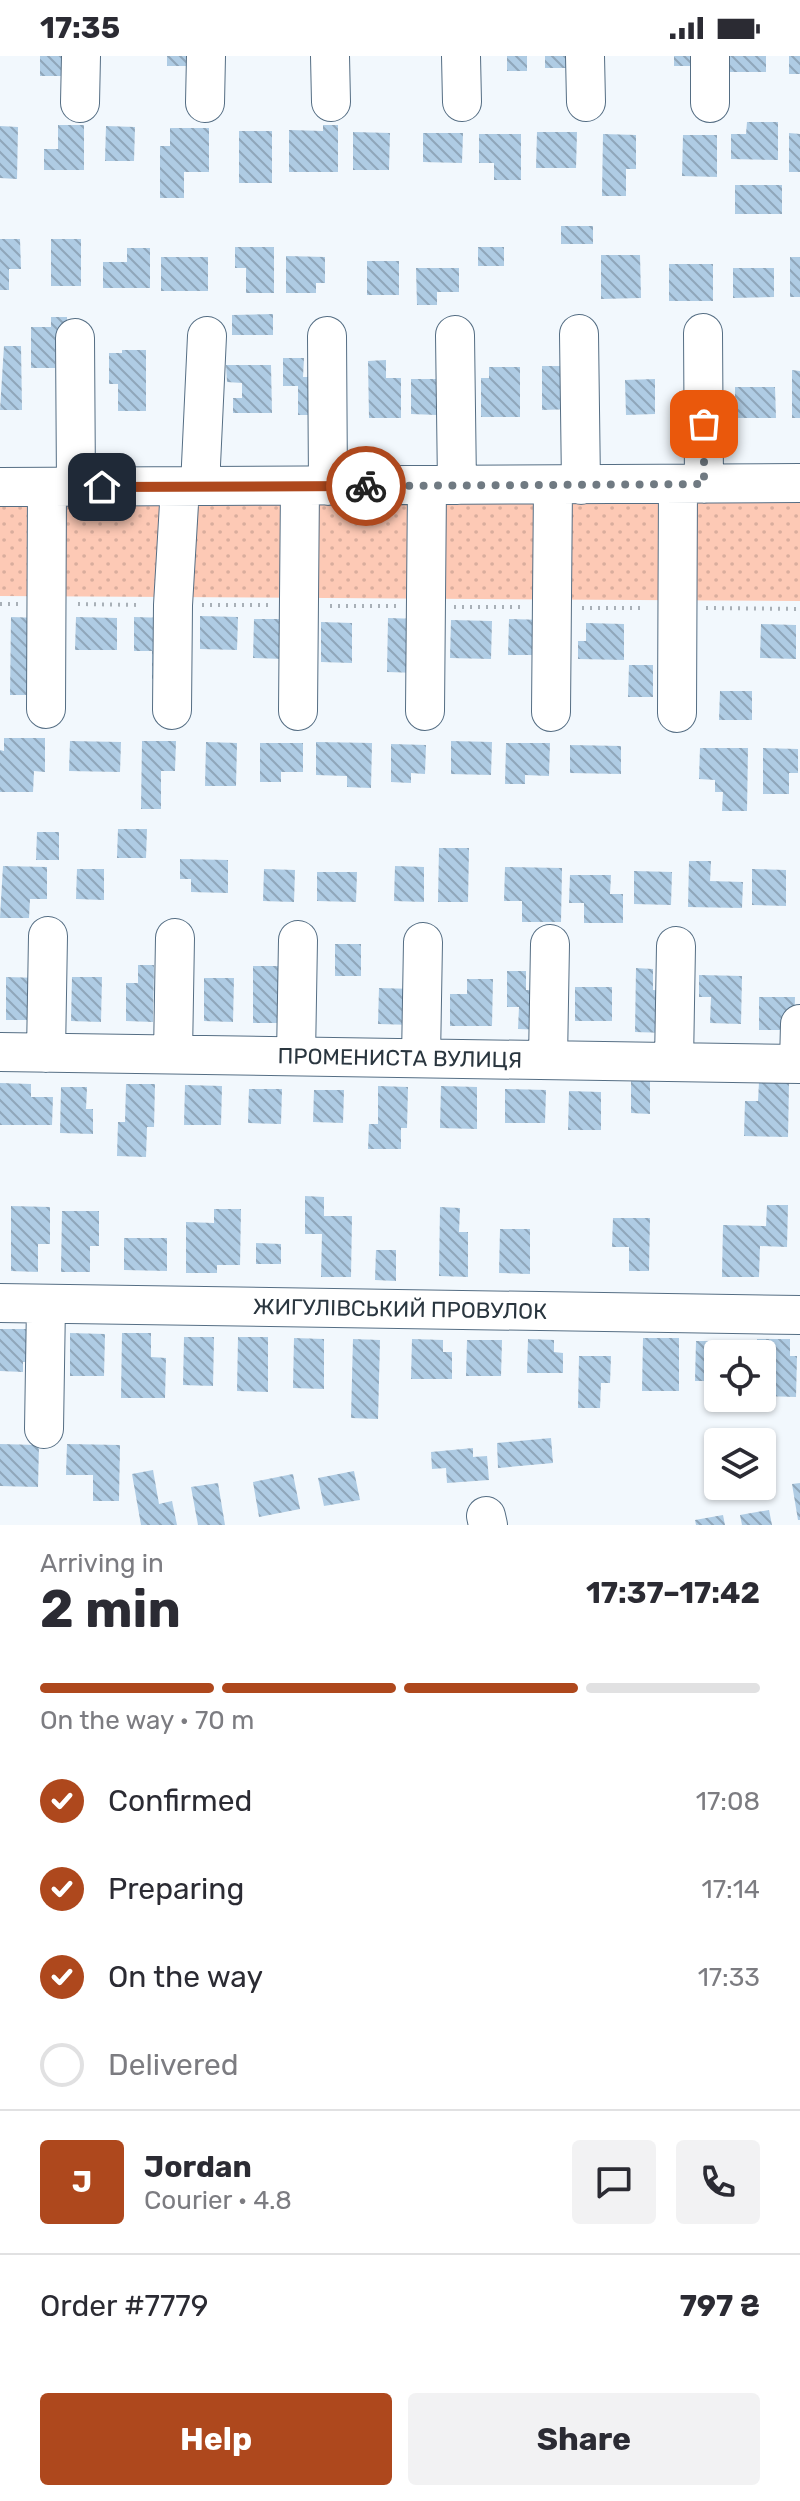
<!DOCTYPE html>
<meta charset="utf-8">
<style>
body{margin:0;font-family:Rubik,sans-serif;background:#f2f2f3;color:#2b2b33;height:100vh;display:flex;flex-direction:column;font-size:30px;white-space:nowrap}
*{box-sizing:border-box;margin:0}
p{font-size:26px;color:#7c7c81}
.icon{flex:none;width:44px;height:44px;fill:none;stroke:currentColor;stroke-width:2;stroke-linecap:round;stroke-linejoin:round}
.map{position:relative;height:1469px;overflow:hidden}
.sheet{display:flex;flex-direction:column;background:#fff;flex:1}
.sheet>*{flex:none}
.controls{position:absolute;left:704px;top:1284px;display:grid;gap:16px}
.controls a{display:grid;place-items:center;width:72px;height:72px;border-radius:8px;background:#fff;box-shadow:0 2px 6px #0004;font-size:40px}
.pin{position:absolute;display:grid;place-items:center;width:68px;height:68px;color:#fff;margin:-34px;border-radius:16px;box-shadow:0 4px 12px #0006}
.courier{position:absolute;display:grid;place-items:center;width:80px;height:80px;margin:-40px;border:6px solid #ae481d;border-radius:50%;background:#fff;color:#222;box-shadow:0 2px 10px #0007}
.headline em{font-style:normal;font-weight:700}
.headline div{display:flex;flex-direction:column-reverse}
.headline{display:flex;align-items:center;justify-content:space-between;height:136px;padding:0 40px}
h1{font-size:52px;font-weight:700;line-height:60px}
.bar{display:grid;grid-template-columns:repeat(4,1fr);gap:12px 8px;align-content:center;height:96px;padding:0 40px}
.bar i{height:10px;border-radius:6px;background:#e1e1e2}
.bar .active{background:#ae481d}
.bar p{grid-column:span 4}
.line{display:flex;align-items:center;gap:20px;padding:0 40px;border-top:2px solid #e1e1e2}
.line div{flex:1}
.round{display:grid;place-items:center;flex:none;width:84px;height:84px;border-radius:8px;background:#f2f2f3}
ol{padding:0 40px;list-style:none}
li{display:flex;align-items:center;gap:24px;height:88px}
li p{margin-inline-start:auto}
li .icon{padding:8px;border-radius:50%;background:#ae481d;color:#fff;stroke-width:4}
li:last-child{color:#7c7c81}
li i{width:44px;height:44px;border:4px solid #e1e1e2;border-radius:50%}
.cta{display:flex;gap:16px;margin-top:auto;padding:16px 40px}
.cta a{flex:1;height:92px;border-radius:8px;background:#ae481d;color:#fff;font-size:32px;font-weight:700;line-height:92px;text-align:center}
.cta a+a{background:#f2f2f3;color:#2b2b33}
.status{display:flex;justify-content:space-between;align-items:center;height:56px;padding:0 40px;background:#fff;direction:ltr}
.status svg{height:22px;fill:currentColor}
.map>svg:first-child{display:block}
.grass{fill:url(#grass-dots)}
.building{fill:url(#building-back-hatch)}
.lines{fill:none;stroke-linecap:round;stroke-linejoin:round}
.minor-casing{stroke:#556e84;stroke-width:40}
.path{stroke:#a8b0b7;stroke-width:4;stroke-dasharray:2 6;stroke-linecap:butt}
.minor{stroke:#fff;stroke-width:38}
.done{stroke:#707a82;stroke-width:8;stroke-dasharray:0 14.4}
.route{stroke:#ae481d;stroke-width:10}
.labels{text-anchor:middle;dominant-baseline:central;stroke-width:6;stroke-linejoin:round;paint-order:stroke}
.street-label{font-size:22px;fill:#2a363f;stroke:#fff}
</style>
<div class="status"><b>17:35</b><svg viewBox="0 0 49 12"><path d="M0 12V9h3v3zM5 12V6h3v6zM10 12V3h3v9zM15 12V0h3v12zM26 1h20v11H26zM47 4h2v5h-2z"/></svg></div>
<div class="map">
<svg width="800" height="1469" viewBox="0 0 800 1469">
<defs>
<pattern id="grass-dots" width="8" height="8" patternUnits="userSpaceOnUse" patternTransform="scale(2)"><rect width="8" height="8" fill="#fdc9b5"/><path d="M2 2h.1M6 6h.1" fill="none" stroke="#d9ad9d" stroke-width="1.8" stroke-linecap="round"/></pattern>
<pattern id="building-back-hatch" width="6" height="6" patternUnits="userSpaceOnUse" patternTransform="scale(2)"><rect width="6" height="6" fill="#afcce4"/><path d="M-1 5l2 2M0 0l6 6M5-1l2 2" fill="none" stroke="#8fa6ba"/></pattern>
</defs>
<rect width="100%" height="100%" fill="#f2f8fd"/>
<path class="grass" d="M800 436V545L0 540V440Z"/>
<path class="building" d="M40 0H71V20H40Z
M167 0H195V10H167Z
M507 0H527V15H507Z
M545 0H568V12H545Z
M674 0H699V10H674Z
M729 0H766V16H729Z
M789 0H800V18H789Z
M747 66H778V104L731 103V78H746Z
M58 69H84V114H44V93H58Z
M323 69H338V116H289V74L323 75Z
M0 70 18 71 17 123 0 122Z
M106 70 135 71 134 105H105Z
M170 72H209V116H184V142H160V90H170Z
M239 75H272V127H239Z
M353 76 390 77 389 114H353Z
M537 76H577L576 112H536Z
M423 77H463L462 107 423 106Z
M789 77 800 78V116H789Z
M479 78H521V124H494V107H479Z
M603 78 636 79V113H626V140H602Z
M683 79H717V121L682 120Z
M735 129H782V158H735Z
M561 170H593V188H561Z
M0 183H20L21 213H9V234H0Z
M51 183H81V230H51Z
M235 191H274V237H246V212H235Z
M478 191H504V210H478Z
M127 192H150V232H103V206H127Z
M601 199H640L641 242 601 243Z
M286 200 325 201V227H316V237H286Z
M161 201H208V235H161Z
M790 201H800V241H790Z
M367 205H399V239H367Z
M669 208H713V245H669Z
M416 212H459V236H437V249H417Z
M733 212H774V241L733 242Z
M273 258V279H232V259Z
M51 261H67V293L55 294V312H31V271H51Z
M4 290H21L22 354H0Z
M122 294H146V355H118V328H109V297H122Z
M283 302H304L303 321H323V359H298V330H283Z
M386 304V322H401V362H369L368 305Z
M226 309H271L272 357H233V342H242V327L227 326Z
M542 310H574L575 353 542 354Z
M489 311H520V361H481V322H489Z
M792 314 800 315V362H792Z
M411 323H437V359L411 358Z
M655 323V358L626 359 625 324Z
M735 331H775L776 362H735Z
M679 335H696V364L679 365Z
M200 560 238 561 237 594 200 593Z
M11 561 40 562 30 639H10Z
M76 561 117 562V594H75Z
M134 561 168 562 167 623H152V595H134Z
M388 562 420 563 419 617 387 616Z
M254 563H285L284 603 253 602Z
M509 563 546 564V599H508Z
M451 564 492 565 491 603 450 602Z
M321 566 352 567V607L321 606Z
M586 567 624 568V604L578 603V585H586Z
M761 568 796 569V603L760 602Z
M629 609H653V641H628Z
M720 635H752V664H719Z
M4 682H45V716L34 715 33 736H0V694L4 695Z
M70 685 121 686 120 716 69 715Z
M142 685H176L175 715H161V753H141Z
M451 685 492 686 491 719 451 718Z
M206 686 237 687 236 730H205Z
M316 686 372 687 371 732 347 731V720L316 719Z
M260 687H303V716H281V726H260Z
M506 687H550L549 720 525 719V728H505Z
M391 688 426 689 425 718 411 717V727L391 726Z
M570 689 621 690V718L570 717Z
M700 692H748L747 755H722L723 736H715V724L699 723Z
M763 692 798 693V717H789V738H763Z
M118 773H147L146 802H117Z
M37 776H59V804H36Z
M439 792H469L468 846H438Z
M180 803 228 804V837L191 836V823H180Z
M689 805H711L710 825 743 826 742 852 688 851Z
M3 810 47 811V843H30L29 862H0Z
M395 810 424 811V846L394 845Z
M505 811 562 812 561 866H522V845H504Z
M77 813H104V844L76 843Z
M264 813 295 814 294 846 263 845Z
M752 813 786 814V850L752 849Z
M634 815 672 816 671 849 634 848Z
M317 816H357L356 846 317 845Z
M570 819H611L610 838H623V867H584V847H569Z
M335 888H361V920H335Z
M138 909H154L153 966 126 965V927H138Z
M253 910H283L282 967H253Z
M636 912 653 913V934L667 935 666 977 635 976Z
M507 915H526V934H544V974L518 973 519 951H507Z
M699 919 742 920 741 968 710 967 711 941H699Z
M6 921 42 922 34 964H6Z
M72 921H102L101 966 71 965Z
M204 922H234L233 966 204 965Z
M467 923H493L492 970H450V938H467Z
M575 931H612V965H575Z
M379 932 415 933 414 969 378 968Z
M759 941H795L794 974H759Z
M631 1024H650V1058L631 1057Z
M759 1026 789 1027 788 1081 744 1080 745 1045H758Z
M0 1027 31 1028V1041H53L52 1069H0Z
M126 1028H155L154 1071H147L146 1101 117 1100 118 1066H125Z
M185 1029 222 1030 221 1069H184Z
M378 1030 408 1031 407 1072H401V1093H368L369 1068H378Z
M441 1030 477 1031V1073L440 1072Z
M61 1031H87L86 1053H93V1078L60 1077Z
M249 1033H282L281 1068 248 1067Z
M505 1033 546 1034 545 1067H505Z
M314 1034H344L343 1067 313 1066Z
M569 1035 601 1036V1074H568Z
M305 1140 324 1141V1160H352L351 1221H321L322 1178H305Z
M767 1149H788L787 1191 760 1190 759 1221H722L723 1169 766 1170Z
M11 1150 50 1151V1188H38V1216L11 1215Z
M440 1151 460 1152 459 1176H468V1221L439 1220Z
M214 1153H241L240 1209H217V1217H186V1166L214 1167Z
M62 1155H99V1190H90V1216H61Z
M613 1162H650L649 1215H629V1191H612Z
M500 1173H530V1218L499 1217Z
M124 1182H167V1215L124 1214Z
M256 1187 281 1188V1208H256Z
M376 1194H396V1225L375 1224Z
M0 1273H39L38 1306H23V1316L0 1315Z
M70 1277 105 1278 104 1320H70Z
M122 1277H151V1301L166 1302 165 1342H121Z
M184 1281H214L213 1330 183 1329Z
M238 1281H268V1336L237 1335Z
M294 1282 324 1283V1333L293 1332Z
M643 1282H679V1335H642Z
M353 1283 380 1284 378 1363 351 1362Z
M412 1283 443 1284V1296H452V1323H411Z
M528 1283 554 1284V1296L563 1297V1317H527Z
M757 1283H790V1300H797L796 1341 762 1340V1298H757Z
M467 1284H502L501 1320H466Z
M696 1285H729L728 1298H718V1325H695Z
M579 1300H611L610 1327H601L600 1352H578Z
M551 1382 553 1407 498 1412 497 1387Z
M0 1388 39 1389 38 1431 0 1430Z
M67 1388 120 1389 119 1445H93V1419H66Z
M473 1392V1401L487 1400 489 1424 447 1427 446 1412 432 1413 431 1396Z
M153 1414 159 1448 172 1445 177 1469H141L132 1418Z
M354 1415 360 1444 324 1450 318 1422Z
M293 1418 300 1453 259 1461 253 1426Z
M218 1427 225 1469H198L191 1431Z
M800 1427V1464H798L792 1428Z
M769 1454 772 1469H742L740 1459Z
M723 1459 725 1469H696L695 1464Z"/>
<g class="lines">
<defs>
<path id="minor" d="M330 0 331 46
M461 0 462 46
M585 0 586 46
M80 47 81 0
M205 47 206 0
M710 47V0
M703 277 704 428
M579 278 581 429
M455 279 457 429
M327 280 328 430
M75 282 76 431
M200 430 207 280
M0 431 800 427
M46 653 47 431
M172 654 173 549 180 431
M298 655 300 430
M425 655 427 430
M551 656 553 429
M677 657 678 428
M0 996 800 1008
M46 997 48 880
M173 998 175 882
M296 1000 298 884
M421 1002 423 886
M548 1004 550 888
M674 1006 676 890
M799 1008 800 968
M0 1247 800 1259
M44 1373 46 1248
M486 1460 488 1469"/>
</defs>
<use href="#minor" class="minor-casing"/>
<path class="path" d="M0 548H18
M78 548 142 549
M202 549H270
M330 550H398
M454 551H522
M582 552H646
M706 552 800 553"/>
<use href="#minor" class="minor"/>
</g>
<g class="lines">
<path class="done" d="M366 430 704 428V368"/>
<path class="route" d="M102 431 366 430"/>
</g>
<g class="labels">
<g class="street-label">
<text transform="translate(400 1002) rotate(1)">ПРОМЕНИСТА ВУЛИЦЯ</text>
<text transform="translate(400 1253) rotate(1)">ЖИГУЛІВСЬКИЙ ПРОВУЛОК</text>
</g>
</g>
</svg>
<div class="controls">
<a><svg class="icon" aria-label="locate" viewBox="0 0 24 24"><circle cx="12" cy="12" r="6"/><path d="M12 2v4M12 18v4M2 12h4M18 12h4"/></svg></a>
<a><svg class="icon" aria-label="layers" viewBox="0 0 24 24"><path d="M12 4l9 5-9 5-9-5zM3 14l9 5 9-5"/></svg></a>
</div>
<div class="pin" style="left:704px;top:368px;background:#ea580c"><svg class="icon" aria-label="bag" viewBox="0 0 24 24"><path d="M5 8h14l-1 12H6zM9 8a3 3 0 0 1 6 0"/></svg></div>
<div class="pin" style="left:102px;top:431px;background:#1f2937"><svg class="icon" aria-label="home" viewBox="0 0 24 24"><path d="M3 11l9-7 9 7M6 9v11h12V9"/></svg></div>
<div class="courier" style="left:366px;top:430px"><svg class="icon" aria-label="bike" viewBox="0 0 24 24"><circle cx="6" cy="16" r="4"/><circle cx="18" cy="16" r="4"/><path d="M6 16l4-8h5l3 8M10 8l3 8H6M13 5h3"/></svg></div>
</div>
<section class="sheet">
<div class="headline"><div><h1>2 min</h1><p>Arriving in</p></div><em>17:37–17:42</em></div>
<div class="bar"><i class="active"></i><i class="active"></i><i class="active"></i><i></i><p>On the way · 70 m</p></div>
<ol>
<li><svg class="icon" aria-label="check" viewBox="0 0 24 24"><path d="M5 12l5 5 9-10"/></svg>Confirmed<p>17:08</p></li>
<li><svg class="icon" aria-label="check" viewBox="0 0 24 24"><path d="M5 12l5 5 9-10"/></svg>Preparing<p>17:14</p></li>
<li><svg class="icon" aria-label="check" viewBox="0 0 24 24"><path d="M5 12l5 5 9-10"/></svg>On the way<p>17:33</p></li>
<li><i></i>Delivered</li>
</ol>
<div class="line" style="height:144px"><b class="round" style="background:#ae481d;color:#fff">J</b><div><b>Jordan</b><p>Courier · 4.8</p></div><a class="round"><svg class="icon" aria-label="chat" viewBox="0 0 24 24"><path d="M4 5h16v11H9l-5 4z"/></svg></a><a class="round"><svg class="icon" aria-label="phone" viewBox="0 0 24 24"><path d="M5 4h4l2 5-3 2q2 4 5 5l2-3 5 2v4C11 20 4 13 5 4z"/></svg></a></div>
<div class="line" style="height:104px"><div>Order #7779</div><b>797 ₴</b></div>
<div class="cta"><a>Help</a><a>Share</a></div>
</section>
